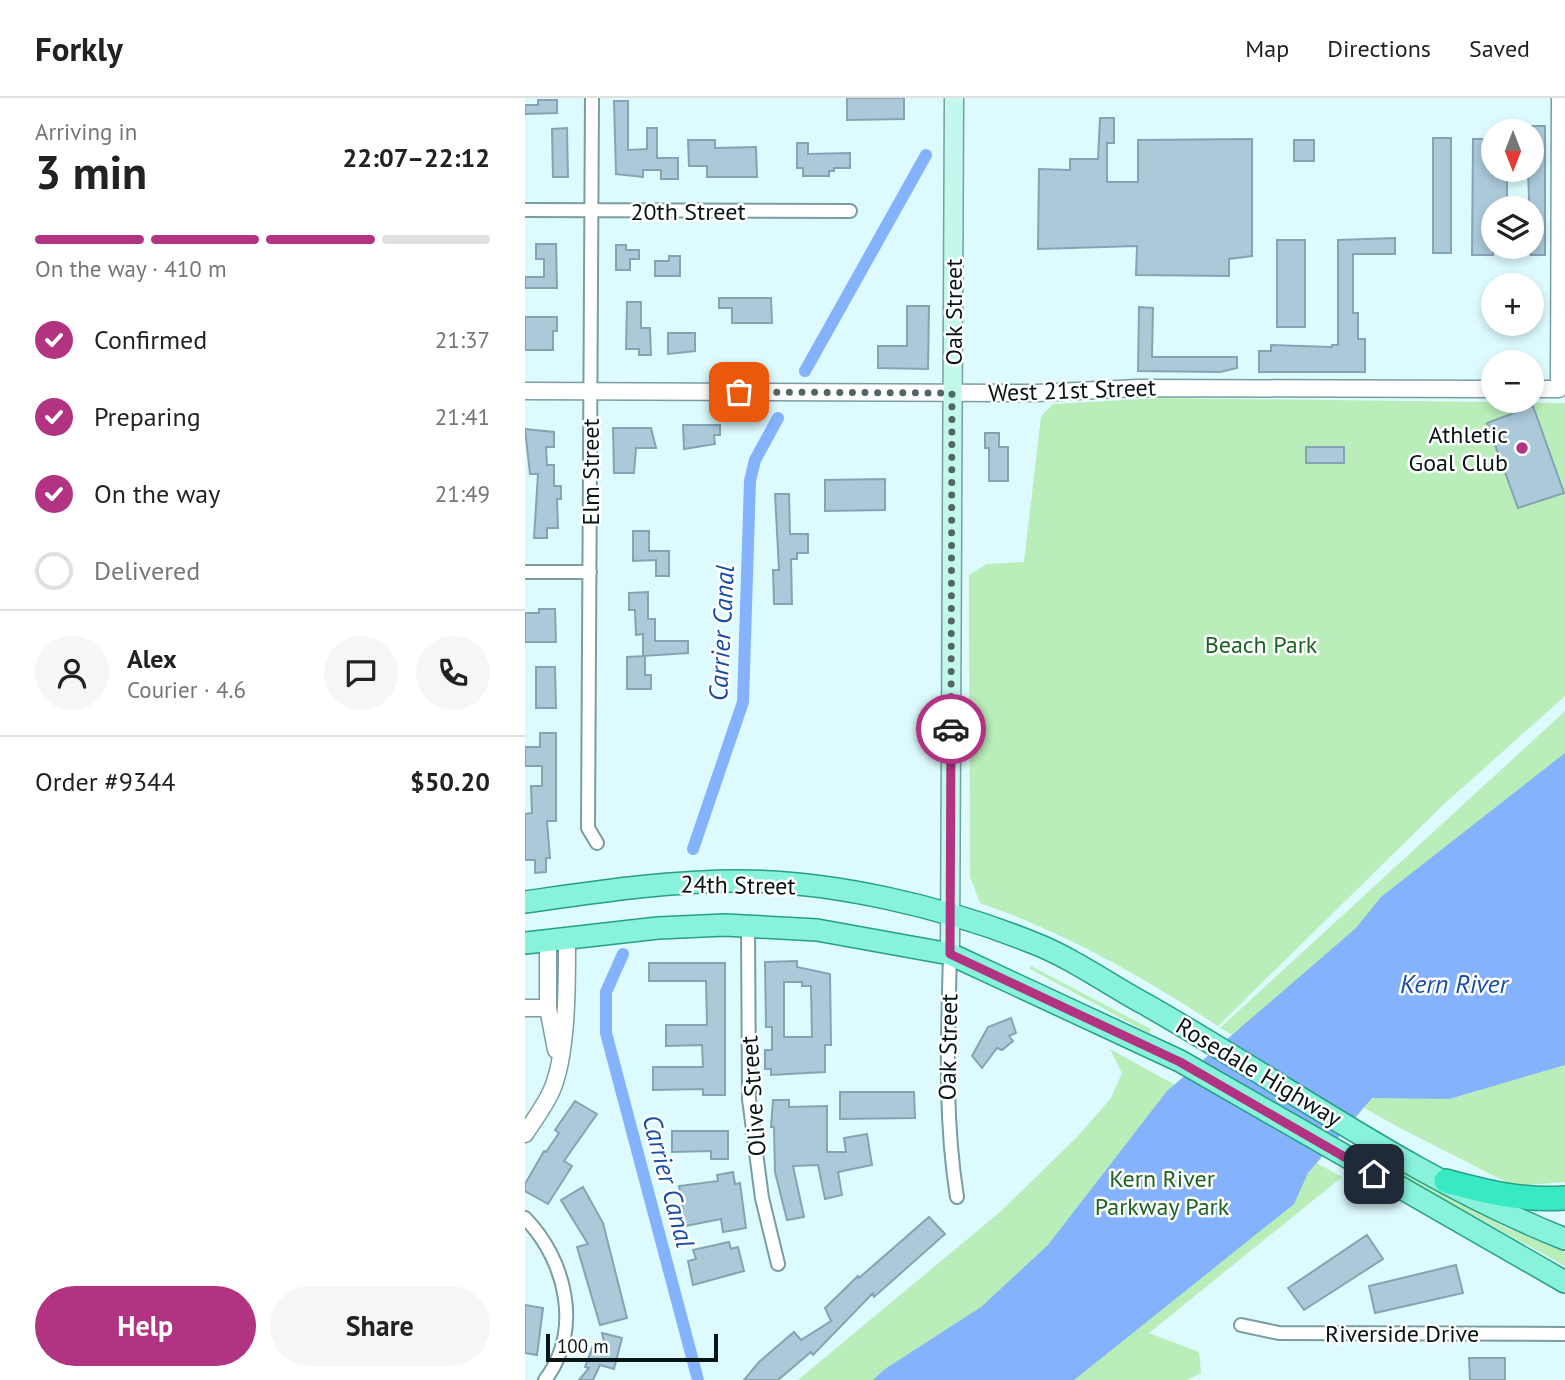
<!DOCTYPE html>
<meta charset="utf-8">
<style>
body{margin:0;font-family:"PT Sans",sans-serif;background:#f6f6f6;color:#222;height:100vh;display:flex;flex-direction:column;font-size:26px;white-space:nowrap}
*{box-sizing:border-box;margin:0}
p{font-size:23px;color:#767676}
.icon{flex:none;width:38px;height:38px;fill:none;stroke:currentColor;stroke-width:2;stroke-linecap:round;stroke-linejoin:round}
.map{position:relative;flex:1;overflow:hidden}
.side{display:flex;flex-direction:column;background:#fff;width:525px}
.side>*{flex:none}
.needle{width:46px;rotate:180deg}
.buttons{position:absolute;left:956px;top:21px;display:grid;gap:14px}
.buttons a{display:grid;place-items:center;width:63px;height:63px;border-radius:50%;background:#fff;box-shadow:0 4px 10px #0003;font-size:35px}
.scale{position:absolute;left:21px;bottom:18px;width:172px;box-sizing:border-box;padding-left:7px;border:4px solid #071516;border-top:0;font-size:19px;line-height:24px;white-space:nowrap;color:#071516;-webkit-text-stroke:5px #fff;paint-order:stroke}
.pin{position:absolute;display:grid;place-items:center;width:60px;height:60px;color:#fff;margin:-30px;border-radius:14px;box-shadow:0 4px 10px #0006}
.courier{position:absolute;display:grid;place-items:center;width:70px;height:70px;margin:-35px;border:5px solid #b13382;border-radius:50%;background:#fff;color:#222;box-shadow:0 2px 9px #0007}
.headline em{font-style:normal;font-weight:600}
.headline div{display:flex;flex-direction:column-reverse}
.headline{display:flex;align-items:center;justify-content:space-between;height:119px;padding:0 35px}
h1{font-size:46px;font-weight:600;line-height:52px}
.bar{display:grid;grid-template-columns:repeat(4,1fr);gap:10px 7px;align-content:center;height:84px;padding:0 35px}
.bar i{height:9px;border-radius:5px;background:#e0e0e0}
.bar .selected{background:#b13382}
.bar p{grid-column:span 4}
.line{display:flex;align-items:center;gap:18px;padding:0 35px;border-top:2px solid #e0e0e0}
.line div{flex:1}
.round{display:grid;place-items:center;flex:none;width:74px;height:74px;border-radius:37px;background:#f6f6f6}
ol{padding:0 35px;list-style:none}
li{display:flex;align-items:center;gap:21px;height:77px}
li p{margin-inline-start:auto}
li .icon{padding:7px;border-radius:50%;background:#b13382;color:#fff;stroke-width:4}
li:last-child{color:#767676}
li i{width:38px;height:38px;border:4px solid #e0e0e0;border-radius:50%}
.action{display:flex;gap:14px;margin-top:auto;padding:14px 35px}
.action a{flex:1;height:80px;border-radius:42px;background:#b13382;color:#fff;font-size:28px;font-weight:600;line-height:80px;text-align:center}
.action a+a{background:#f6f6f6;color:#222}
header{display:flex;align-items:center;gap:42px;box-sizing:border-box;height:98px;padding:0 35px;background:#fff;border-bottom:2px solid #e0e0e0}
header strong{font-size:33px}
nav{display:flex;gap:38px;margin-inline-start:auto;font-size:24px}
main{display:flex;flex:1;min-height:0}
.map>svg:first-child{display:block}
.green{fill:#b9edb9}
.water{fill:#84b2fd}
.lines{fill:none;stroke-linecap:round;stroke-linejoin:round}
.canal{stroke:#84b2fd;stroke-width:12}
.building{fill:#abc9d9;stroke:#86a3b3;stroke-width:2;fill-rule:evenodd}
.minor-casing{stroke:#7a9da0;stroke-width:16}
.tertiary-casing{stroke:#7a9da0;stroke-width:19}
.secondary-casing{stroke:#7a9da0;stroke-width:21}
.primary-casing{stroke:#279f86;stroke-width:24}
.motorway-casing{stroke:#279f86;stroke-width:26}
.minor{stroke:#fff;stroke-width:12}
.tertiary{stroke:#fff;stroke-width:16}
.secondary{stroke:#c3f9ed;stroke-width:18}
.primary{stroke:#88f2db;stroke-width:21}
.motorway{stroke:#38eac3;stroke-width:23}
.done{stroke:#526667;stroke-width:7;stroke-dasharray:0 12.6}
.route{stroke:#b13382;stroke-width:9}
.poi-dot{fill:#b13382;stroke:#fff;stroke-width:2.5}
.labels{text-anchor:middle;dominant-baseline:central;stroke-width:5;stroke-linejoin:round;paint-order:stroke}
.street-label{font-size:24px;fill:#071516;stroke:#fff}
.poi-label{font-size:24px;fill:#071516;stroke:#fff;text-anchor:end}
.park-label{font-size:24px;fill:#1d6324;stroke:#fff}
.water-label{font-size:26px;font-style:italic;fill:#194da3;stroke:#fff}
</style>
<header>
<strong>Forkly</strong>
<nav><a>Map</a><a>Directions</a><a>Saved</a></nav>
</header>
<main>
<section class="side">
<div class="headline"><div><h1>3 min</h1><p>Arriving in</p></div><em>22:07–22:12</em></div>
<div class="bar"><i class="selected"></i><i class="selected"></i><i class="selected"></i><i></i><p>On the way · 410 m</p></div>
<ol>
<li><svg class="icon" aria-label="check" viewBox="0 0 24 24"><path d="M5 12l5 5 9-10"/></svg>Confirmed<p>21:37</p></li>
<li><svg class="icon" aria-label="check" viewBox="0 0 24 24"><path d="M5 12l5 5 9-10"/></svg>Preparing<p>21:41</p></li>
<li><svg class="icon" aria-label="check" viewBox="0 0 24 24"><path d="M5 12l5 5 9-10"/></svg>On the way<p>21:49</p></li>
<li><i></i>Delivered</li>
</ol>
<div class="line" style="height:126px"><a class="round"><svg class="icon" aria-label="person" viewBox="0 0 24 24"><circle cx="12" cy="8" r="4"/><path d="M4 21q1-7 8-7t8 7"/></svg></a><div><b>Alex</b><p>Courier · 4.6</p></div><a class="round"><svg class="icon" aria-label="chat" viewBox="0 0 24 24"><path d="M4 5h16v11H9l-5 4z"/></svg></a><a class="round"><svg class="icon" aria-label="phone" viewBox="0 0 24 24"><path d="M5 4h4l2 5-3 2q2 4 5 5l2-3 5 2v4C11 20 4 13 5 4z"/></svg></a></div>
<div class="line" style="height:91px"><div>Order #9344</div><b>$50.20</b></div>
<div class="action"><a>Help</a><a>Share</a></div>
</section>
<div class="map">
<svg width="1040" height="1282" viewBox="0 0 1040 1282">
<rect width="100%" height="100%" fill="#ddfbfe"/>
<path class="green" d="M634 300 1040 305V598L918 707 693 928C616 878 541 835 455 805L445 779 444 477 462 466 499 464 516 318 528 306Z
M1040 613V1084L989 1088 875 1030 695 930Z
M506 868 626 931 624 935 505 871Z
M585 951 817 1079 624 1235 674 1254 676 1275 662 1282H273L475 1114 553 1038 586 1000 597 975Z
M875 1072 980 1129 1040 1154V1168L874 1076Z"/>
<path class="water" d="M1040 655V967L924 1001 847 1000 783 1075 769 1106 549 1282H348L360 1271 456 1209 523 1147 642 993 831 830 856 799Z"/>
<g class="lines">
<path class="canal" d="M280 273 401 57
M168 751 218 604 225 383 230 362 253 320
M98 856 81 894V935L173 1282"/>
</g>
<path class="building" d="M322 0H379V21L322 22Z
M13 2H32V15L0 16V7H13Z
M89 3H103V52L122 51V30H132V60H153V81H136V72H118V79L91 76Z
M575 20H589V45H582V84H613V42L727 41V158L704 161V178L611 177 612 148 513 151 514 71 545 72V61H573Z
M1006 28H1020V157H1006L1003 72H1006Z
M42 30 43 79H28L27 31Z
M908 40H926V155H908Z
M948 41H968V72H982V110H968V157H947Z
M163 42H190V50L231 49 232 79H182V68H164Z
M769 42H789V63H769Z
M272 45H283V56L325 55V70H309V73H304V78H278V70H272Z
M870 140V156H828V215H833V241H840V274H734V253H746V247L807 249V247H813V142Z
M752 142H780V229H752Z
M11 146H31L32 190H0V179H19V161H11Z
M91 147H101V152H114V161H105V172H91Z
M144 158H155V178H130V163H144Z
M194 200H246L247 225H207V210H194Z
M102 204H116V230H125L126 257H114V251H101Z
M382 208H404L403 271 353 270V248H382Z
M614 209 628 210 627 259H712V270L695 274 613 273Z
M0 219H32V233H28V252H0Z
M143 235H170V253L143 256Z
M1008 308 1039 395 993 410 962 325Z
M158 327H195V337H189L190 346 159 351Z
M88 330H126L131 350H111L109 375H89Z
M0 331 29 334V349H21L22 367H29V388H36V401H32L33 430H22V440H9L13 376H5Z
M460 335H474V349H483V383H464V350H460Z
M781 349H819V365H781Z
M360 381V412L300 413V382Z
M250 396H264L265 436H283V455H272V461H266L267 506H249L248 472H254Z
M108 433H124V453H144V478H131V462L108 463Z
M123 494V521H130V543H163V555L118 558V536L111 537 110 512H104V495Z
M14 511H30L31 544H0V515H14Z
M120 558V577H126V591H102V559Z
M11 569H30L31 610H11Z
M15 635H31V723H22L25 760H21V774L10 775V762H0V716L7 715 6 688H17V668H0V649H15Z
M272 863V869L305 876 306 947H300V974L246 977V971H240V952H247V929H241L240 864ZM259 884H277V888H286L287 939H259Z
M124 865H200V997H178V991L128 992V969H178L177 947 141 948V927H182L181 883H124Z
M486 920 491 935 484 938 488 943 477 952 472 950 457 970 447 958 463 929Z
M315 994H389L390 1020 315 1021Z
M248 1002H264V1009L302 1008V1054H321L319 1040 342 1036 347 1067 313 1074 317 1097 300 1101 293 1067 268 1068 279 1119 262 1122 250 1074 249 1029H246Z
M50 1003 72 1016 39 1063 47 1068 23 1106 0 1093V1086L19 1053 21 1054 34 1035 30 1032Z
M147 1033H203V1061H186V1053L147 1054Z
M208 1074 210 1086 215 1085 221 1130 198 1134 196 1121 155 1129 151 1114 158 1113 154 1088 193 1083 192 1077Z
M58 1089 78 1125 102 1220 75 1227 52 1149 63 1146 36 1102Z
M404 1119 420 1136 349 1199 348 1195 288 1257 286 1254 253 1282H219L234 1264 269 1234 276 1242 306 1223 300 1210 333 1178 334 1180Z
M842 1137 858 1161 779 1212 763 1190Z
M204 1144 206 1151 213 1149 219 1173 168 1187 163 1163 171 1161 168 1152Z
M931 1167 938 1195 850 1215 844 1188Z
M0 1207 18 1210 12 1257 0 1255Z
M77 1235 97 1240 89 1271 75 1267 68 1282H54L64 1270 60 1269 69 1245 80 1248Z
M944 1260H980V1282H945Z"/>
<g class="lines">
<defs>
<path id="minor" d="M67 0 63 730 72 745
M0 112 325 113
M0 474H65
M223 828 224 1001 237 1100 253 1166
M425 856C423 938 419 1018 432 1099
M0 1120C41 1162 58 1232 20 1282
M716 1227 754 1235 1040 1236"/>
<path id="tertiary" d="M1006 291H1034L1035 0
M0 293 512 295 612 290 968 291
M23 843V910L31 952
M0 910H23
M0 1036C9 1022 19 1009 26 994 43 957 42 882 42 841"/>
<path id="secondary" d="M425 856 429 0"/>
<path id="primary" d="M0 804C71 794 142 783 214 783 308 783 419 809 506 844 546 859 583 886 620 906 759 985 891 1082 1040 1141
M0 845 133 830 200 827 292 832 425 856 655 963 1040 1184"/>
<path id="motorway" d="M921 1083C961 1094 997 1103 1040 1100"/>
</defs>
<use href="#minor" class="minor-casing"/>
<use href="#tertiary" class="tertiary-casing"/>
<use href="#secondary" class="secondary-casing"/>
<use href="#primary" class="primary-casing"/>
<use href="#motorway" class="motorway-casing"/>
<use href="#minor" class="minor"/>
<use href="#tertiary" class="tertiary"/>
<use href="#secondary" class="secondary"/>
<use href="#primary" class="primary"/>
<use href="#motorway" class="motorway"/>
</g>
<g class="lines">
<path class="done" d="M214 294 427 295 426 631"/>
<path class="route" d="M426 631 425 856 655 964 849 1076"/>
</g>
<circle class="poi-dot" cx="997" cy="350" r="7"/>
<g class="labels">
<g class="street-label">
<text x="163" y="113">20th Street</text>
<text transform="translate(428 214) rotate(-90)">Oak Street</text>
<text transform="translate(547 292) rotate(-2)">West 21st Street</text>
<text transform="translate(65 374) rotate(-90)">Elm Street</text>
<text transform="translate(213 787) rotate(1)">24th Street</text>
<text transform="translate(423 949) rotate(-89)">Oak Street</text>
<text transform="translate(734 974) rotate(31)">Rosedale Highway</text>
<text transform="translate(228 998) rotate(-94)">Olive Street</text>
<text x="877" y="1235">Riverside Drive</text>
</g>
<g class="poi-label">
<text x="983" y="336">Athletic<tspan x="983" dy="28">Goal Club</tspan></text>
</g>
<g class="park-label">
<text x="736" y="546">Beach Park</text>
<text x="637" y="1080">Kern River<tspan x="637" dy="28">Parkway Park</tspan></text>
</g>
<g class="water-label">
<text transform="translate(196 535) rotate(-87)">Carrier Canal</text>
<text x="929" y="885">Kern River</text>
<text transform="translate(144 1083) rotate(75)">Carrier Canal</text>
</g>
</g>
</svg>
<div class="buttons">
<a><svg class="needle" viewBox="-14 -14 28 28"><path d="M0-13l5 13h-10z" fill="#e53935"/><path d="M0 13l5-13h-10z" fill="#767676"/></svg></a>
<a><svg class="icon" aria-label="layers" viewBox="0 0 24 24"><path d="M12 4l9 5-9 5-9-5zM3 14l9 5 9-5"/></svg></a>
<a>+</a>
<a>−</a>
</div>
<div class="scale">100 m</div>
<div class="pin" style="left:214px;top:294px;background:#ea580c"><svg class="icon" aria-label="bag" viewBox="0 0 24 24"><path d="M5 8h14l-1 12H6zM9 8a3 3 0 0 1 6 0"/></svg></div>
<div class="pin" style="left:849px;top:1076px;background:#1f2937"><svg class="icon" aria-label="home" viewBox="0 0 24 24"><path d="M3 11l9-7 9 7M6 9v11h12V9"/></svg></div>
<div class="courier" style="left:426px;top:631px"><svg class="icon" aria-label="car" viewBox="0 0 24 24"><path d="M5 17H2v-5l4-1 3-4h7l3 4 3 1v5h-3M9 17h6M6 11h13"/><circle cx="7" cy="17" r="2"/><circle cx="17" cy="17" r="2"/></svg></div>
</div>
</main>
